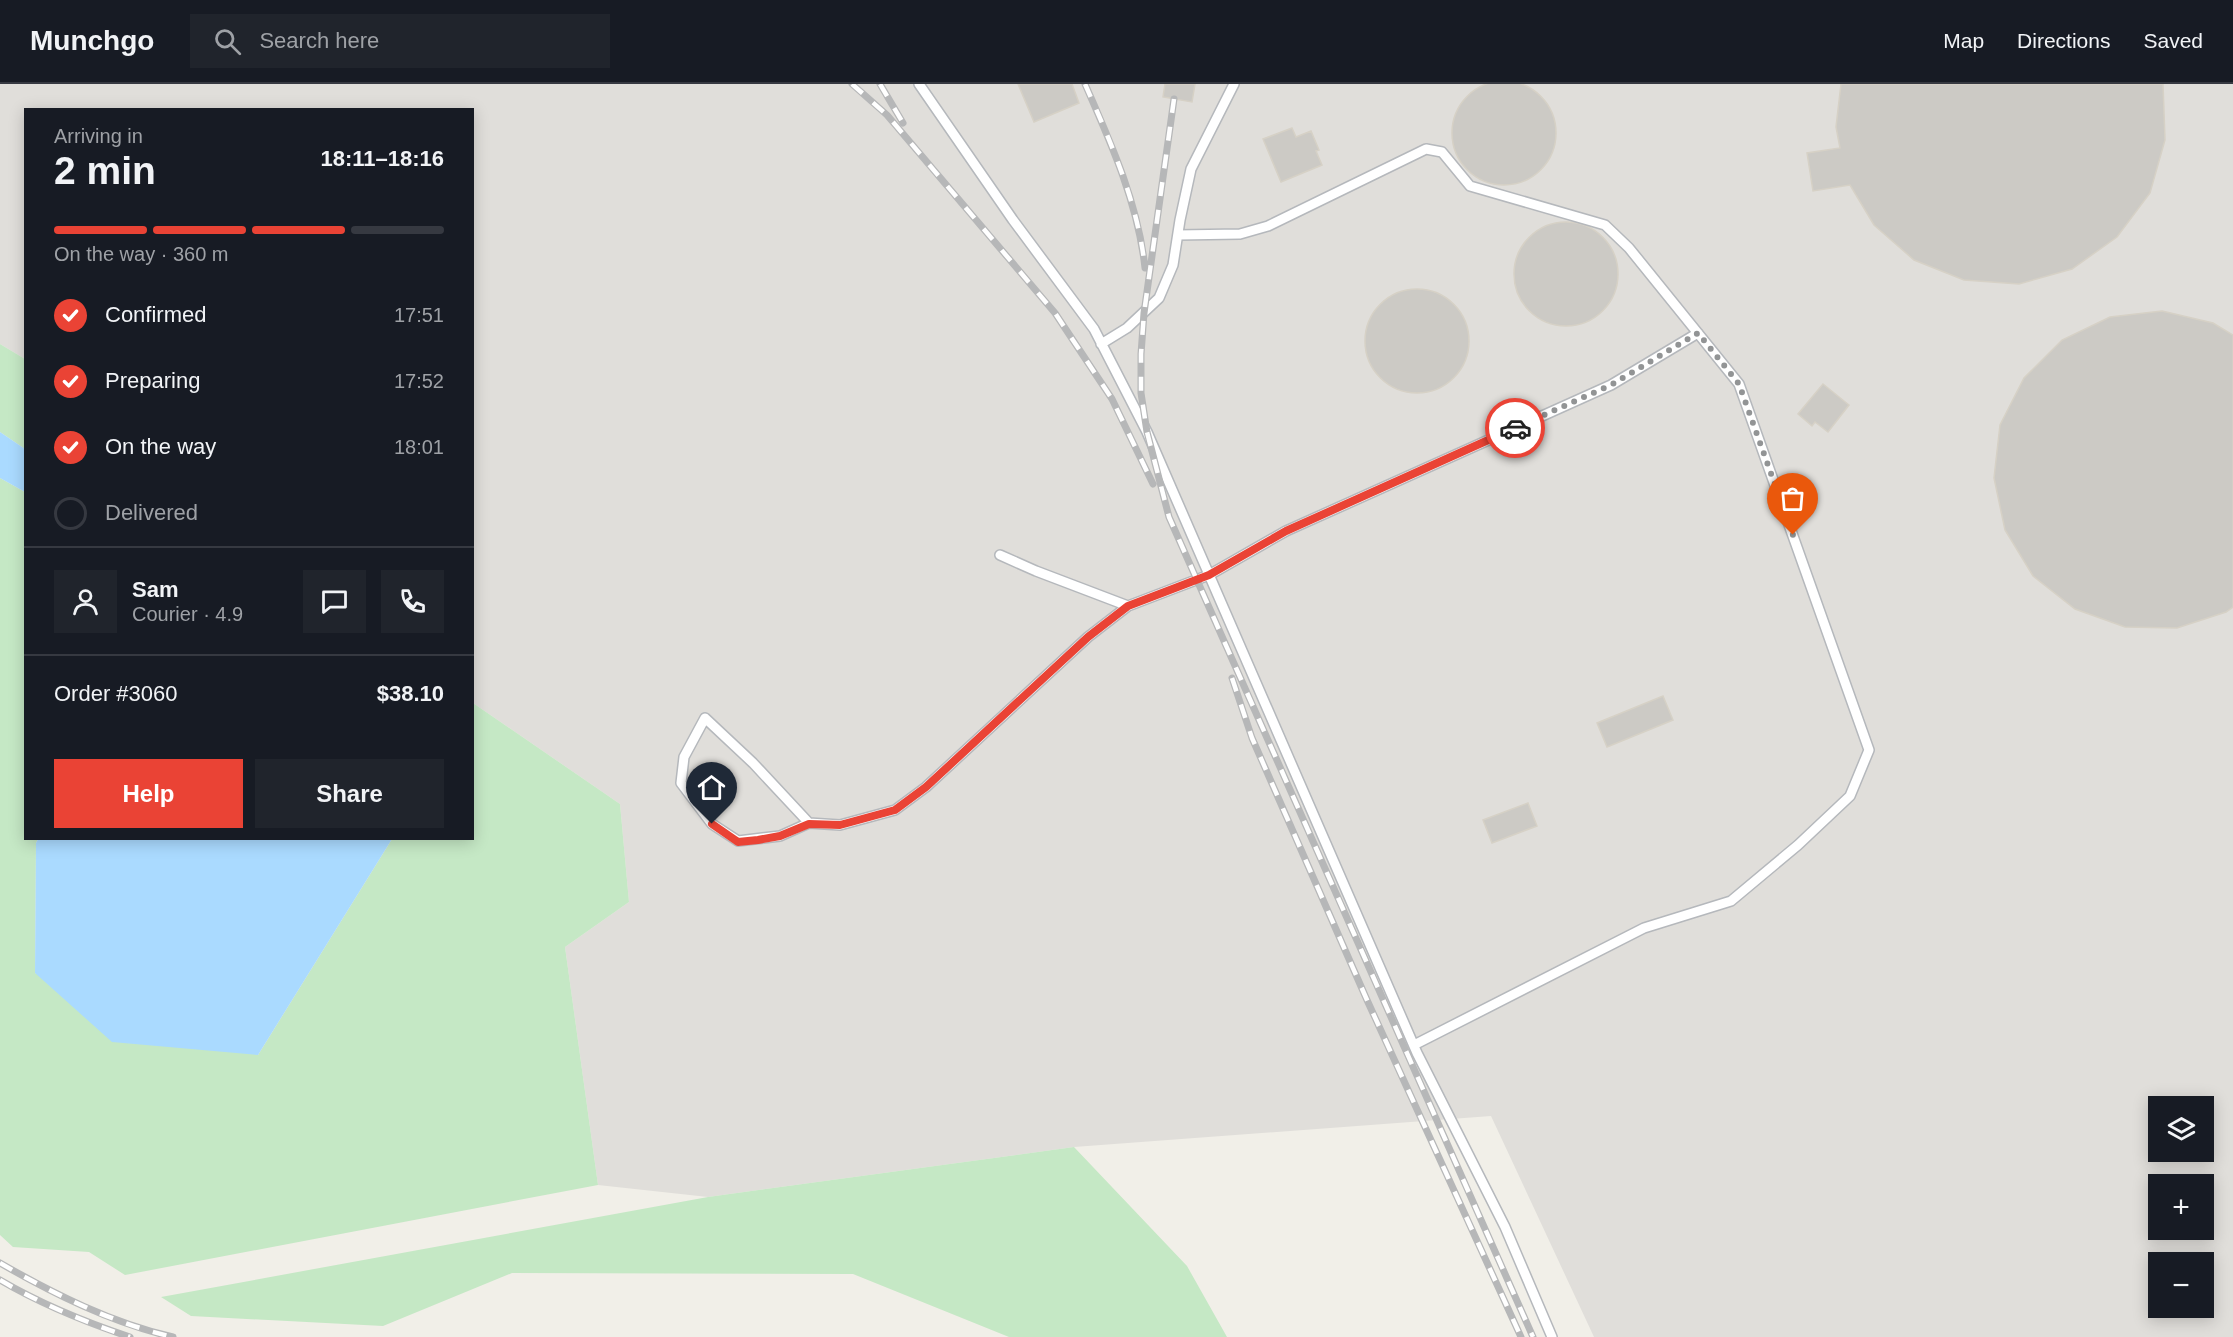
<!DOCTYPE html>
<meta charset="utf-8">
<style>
body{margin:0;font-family:Arial,sans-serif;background:#20242c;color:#f1f3f6;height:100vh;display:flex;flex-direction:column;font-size:22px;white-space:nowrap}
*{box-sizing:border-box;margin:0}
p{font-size:20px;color:#9ea1a6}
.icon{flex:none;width:33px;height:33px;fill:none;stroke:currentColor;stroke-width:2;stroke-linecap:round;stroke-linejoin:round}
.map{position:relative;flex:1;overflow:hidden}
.side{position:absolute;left:24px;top:24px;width:450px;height:732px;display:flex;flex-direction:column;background:#171b24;border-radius:0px;box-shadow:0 3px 15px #0003}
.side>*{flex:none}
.controls{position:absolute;left:2148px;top:1012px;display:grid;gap:12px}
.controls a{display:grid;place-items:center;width:66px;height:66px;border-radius:0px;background:#171b24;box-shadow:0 3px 15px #0003;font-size:30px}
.pin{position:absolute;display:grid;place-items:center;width:51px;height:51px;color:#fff;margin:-62px -26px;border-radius:50% 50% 50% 0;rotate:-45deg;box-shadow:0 0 6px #0007}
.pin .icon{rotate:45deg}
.courier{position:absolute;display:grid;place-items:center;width:60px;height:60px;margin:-30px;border:4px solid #ea4335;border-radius:50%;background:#fff;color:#222;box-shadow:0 2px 8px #0007}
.summary em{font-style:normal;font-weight:600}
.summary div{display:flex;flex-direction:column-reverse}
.summary{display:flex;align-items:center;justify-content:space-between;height:102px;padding:0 30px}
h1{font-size:39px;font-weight:600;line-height:45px}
.bar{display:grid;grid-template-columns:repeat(4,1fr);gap:9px 6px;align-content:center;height:72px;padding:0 30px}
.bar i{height:8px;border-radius:4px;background:#363941}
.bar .active{background:#ea4335}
.bar p{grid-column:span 4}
.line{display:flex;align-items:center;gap:15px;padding:0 30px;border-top:2px solid #363941}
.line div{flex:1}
.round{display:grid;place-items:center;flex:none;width:63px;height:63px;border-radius:0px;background:#20242c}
ol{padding:0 30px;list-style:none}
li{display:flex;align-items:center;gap:18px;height:66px}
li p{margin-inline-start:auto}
li .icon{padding:6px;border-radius:50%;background:#ea4335;color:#fff;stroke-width:4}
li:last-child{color:#9ea1a6}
li i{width:33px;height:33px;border:3px solid #363941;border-radius:50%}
.cta{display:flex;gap:12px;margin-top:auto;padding:12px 30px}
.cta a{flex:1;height:69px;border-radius:0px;background:#ea4335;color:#fff;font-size:24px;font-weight:600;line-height:69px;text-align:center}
.cta a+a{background:#20242c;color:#f1f3f6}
header{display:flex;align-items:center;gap:36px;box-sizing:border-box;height:84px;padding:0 30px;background:#171b24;border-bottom:2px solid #363941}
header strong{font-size:28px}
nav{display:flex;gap:33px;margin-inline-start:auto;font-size:21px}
.search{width:420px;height:54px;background:#20242c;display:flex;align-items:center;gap:15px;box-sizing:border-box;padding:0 21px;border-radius:0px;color:#9ea1a6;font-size:22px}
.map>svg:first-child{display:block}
.industrial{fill:#e0deda;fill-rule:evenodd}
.green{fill:#c5e8c5}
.water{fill:#aadaff}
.building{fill:#cccac5;stroke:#d6d1c6;stroke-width:1.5}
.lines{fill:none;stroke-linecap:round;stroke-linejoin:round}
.service-casing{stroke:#b5b8bc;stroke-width:12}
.service{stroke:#fff;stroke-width:9}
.rail-casing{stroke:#b6b7b8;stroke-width:7}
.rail{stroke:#fff;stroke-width:4.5;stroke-dasharray:14;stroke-linecap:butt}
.done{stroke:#929495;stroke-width:6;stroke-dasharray:0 10.8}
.route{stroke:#ea4335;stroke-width:8}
</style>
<header>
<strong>Munchgo</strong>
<div class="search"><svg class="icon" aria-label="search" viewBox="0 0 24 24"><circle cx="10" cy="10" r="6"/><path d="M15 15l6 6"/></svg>Search here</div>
<nav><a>Map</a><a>Directions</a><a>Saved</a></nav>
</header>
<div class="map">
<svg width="2233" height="1253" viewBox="0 0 2233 1253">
<rect width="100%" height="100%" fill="#f1efe8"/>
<path class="industrial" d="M0 0H2233V1253H1594L1491 1032 1074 1063 708 1113 598 1101 565 863 629 818 620 720 473 619 472 26H26L25 275 0 260ZM2158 1023H2204V1068H2158ZM2158 1101H2204V1146H2158ZM2158 1179H2204V1224H2158Z"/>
<path class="green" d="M0 260 25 275V365L0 348Z
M0 394 25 408 26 754 38 755 36 759 35 889 258 971 392 755 472 754 473 619 620 720 629 818 565 863 598 1101 125 1191 89 1168 13 1163 0 1151Z
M1074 1063 1187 1182 1227 1253H1009L853 1190 512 1189 383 1242 191 1232 161 1213 708 1113Z"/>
<path class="water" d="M0 348 25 365V408L0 394Z
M38 755V754L392 755 258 971 112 958 35 889 36 759Z"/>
<path class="building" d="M1452 49a52 52 0 1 1 104 0a52 52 0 1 1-104 0Z
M1018 0H1072L1079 19 1034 38Z
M1165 0H1195L1192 18 1163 13Z
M1841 0H2163L2165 56 2150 109 2117 153 2072 185 2019 200 1964 196 1914 176 1874 141 1850 101 1813 107 1807 69 1840 64 1836 43Z
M1292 44 1296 53 1311 47 1319 66 1316 67 1322 81 1281 98 1263 55Z
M1514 190a52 52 0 1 1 104 0a52 52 0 1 1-104 0Z
M1365 257a52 52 0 1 1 104 0a52 52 0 1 1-104 0Z
M2162 227 2213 239 2233 251V523L2226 528 2177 544 2125 543 2075 525 2033 492 2005 446 1994 394 2000 341 2024 294 2062 256 2110 233Z
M1823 300 1849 321 1828 348 1815 338 1812 342 1798 330Z
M1663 612 1673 636 1607 663 1597 639Z
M1528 719 1537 742 1492 759 1483 736Z"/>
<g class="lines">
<defs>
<path id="service" d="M919 0 1013 136 1094 245 1147 348 1417 969 1505 1143 1552 1253
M1178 151 1240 150 1268 142 1426 65 1442 68 1470 102 1605 141 1629 164 1739 300 1869 666 1850 712 1798 761 1731 817 1644 844 1414 961
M1101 260 1127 244 1159 214 1173 181 1180 136 1191 85 1234 0
M1000 471 1036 487 1128 522 1209 491 1286 447 1611 301 1698 249
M809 739 780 752 738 757 712 740 681 699 684 673 705 634 753 679 809 739 840 741 895 726 926 703 1088 553 1128 522"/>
</defs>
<use href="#service" class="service-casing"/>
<use href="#service" class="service"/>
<defs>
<path id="rail" d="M852 0 887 31 1055 229 1112 315 1153 400
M880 0 903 39
M1085 0C1111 59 1138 119 1145 184
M1174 15 1144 229 1141 270V309L1147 348 1169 433 1533 1253
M1232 594 1252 654 1367 916 1521 1253
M0 1179C54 1210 112 1239 173 1253
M0 1196C41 1220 85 1238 130 1253"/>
</defs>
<use href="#rail" class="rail-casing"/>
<use href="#rail" class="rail"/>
</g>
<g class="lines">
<path class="done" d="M1515 344 1611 301 1698 249 1739 300 1793 451"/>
<path class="route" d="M712 740 738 758 758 756 780 752 809 740 840 741 895 726 926 703 1088 553 1128 522 1209 491 1286 447 1515 344"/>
</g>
</svg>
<div class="controls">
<a><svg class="icon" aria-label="layers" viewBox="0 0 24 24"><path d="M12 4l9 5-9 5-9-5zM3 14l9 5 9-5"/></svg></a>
<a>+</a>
<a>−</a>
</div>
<div class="pin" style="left:1793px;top:451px;background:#ea580c"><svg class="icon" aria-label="bag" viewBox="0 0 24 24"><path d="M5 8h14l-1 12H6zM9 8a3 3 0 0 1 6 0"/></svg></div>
<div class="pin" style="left:712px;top:740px;background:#1f2937"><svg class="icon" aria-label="home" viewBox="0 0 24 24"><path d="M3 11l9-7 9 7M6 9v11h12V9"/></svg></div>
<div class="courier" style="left:1515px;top:344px"><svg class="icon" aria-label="car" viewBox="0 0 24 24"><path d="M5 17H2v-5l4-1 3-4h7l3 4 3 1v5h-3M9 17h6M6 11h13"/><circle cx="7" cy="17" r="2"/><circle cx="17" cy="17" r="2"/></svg></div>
<section class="side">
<div class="summary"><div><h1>2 min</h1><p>Arriving in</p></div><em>18:11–18:16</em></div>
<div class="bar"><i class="active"></i><i class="active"></i><i class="active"></i><i></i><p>On the way · 360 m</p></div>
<ol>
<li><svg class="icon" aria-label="check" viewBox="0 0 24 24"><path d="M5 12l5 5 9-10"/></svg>Confirmed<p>17:51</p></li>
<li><svg class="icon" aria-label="check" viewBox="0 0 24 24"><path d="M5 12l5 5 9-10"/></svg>Preparing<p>17:52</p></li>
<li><svg class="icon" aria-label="check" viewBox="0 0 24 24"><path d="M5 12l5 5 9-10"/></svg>On the way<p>18:01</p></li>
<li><i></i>Delivered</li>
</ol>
<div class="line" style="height:108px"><a class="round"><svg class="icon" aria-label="person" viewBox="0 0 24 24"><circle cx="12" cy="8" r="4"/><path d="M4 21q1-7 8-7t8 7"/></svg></a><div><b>Sam</b><p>Courier · 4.9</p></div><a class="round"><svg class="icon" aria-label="chat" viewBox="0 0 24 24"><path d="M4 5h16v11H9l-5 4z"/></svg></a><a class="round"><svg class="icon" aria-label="phone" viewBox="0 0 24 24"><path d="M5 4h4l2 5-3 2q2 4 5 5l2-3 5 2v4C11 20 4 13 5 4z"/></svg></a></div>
<div class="line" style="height:78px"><div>Order #3060</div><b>$38.10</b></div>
<div class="cta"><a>Help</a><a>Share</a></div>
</section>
</div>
